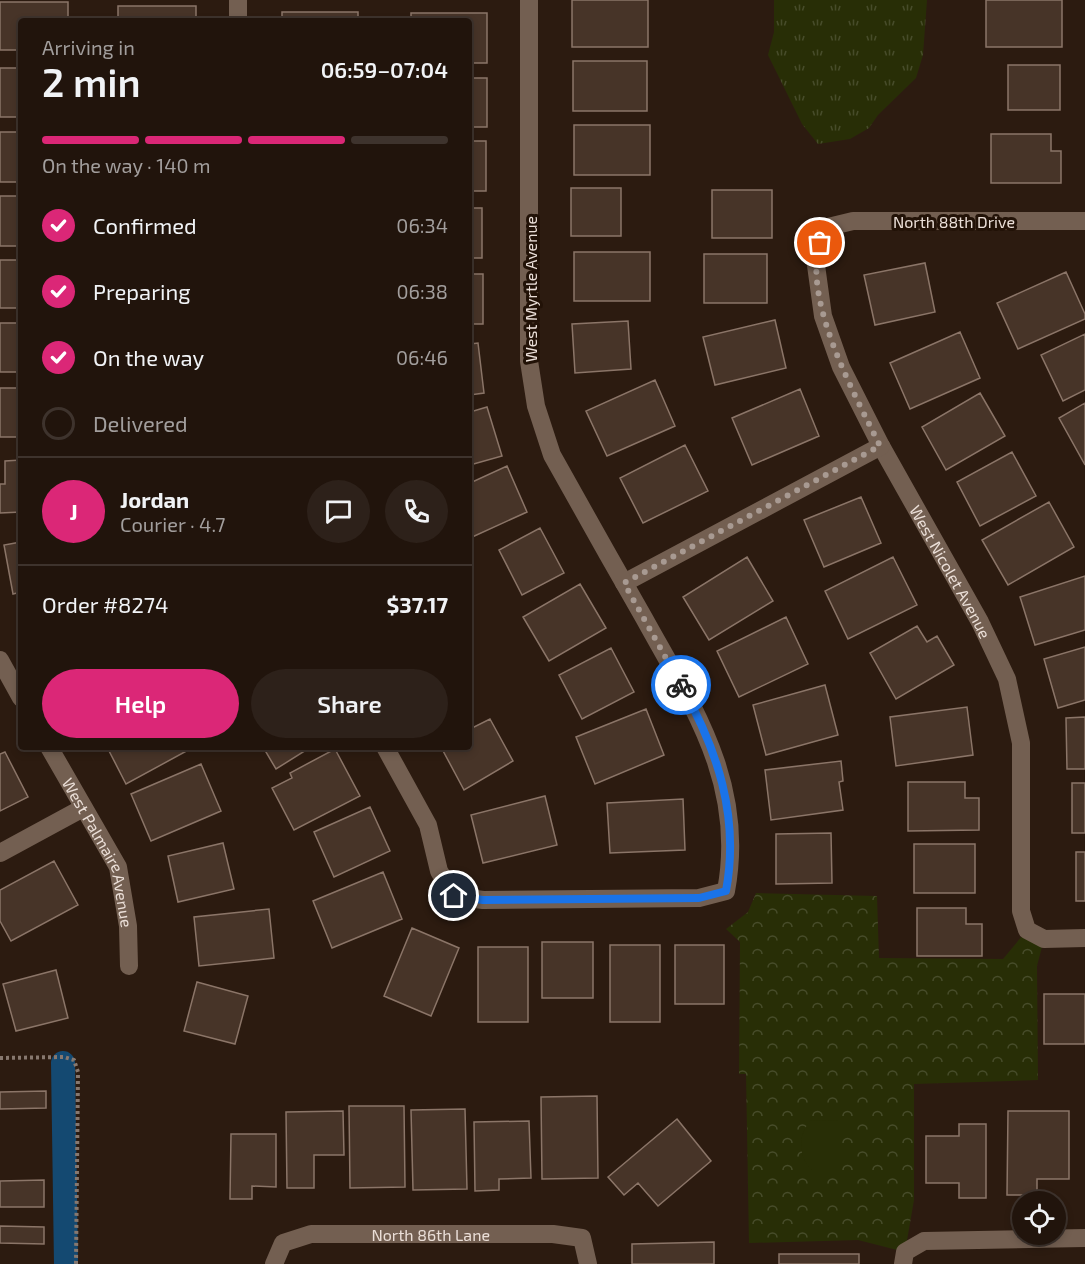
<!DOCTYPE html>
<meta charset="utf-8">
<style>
body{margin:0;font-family:"Exo 2",sans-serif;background:#2d211a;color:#f1f3f6;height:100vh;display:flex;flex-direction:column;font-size:22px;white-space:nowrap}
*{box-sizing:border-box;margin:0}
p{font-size:20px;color:#a29e9d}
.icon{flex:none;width:33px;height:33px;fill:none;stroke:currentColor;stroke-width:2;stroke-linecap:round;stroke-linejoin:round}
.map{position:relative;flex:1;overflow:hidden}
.sheet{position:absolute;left:18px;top:18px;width:454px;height:732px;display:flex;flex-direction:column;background:#21140c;border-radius:6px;box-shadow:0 3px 9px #0003,0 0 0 2px #3e332d}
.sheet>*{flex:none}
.buttons{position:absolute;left:1012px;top:1191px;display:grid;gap:12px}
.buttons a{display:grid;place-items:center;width:54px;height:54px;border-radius:50%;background:#21140c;box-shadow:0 3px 9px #0003,0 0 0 2px #3e332d;font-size:30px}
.pin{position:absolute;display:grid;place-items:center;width:51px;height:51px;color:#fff;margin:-26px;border:3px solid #fff;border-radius:50%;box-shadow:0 2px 6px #0007}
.courier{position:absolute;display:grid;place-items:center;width:60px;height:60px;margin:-30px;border:4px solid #1a73e8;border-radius:50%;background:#fff;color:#222;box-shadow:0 2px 8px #0007}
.overview em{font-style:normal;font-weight:600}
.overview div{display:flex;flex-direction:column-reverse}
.overview{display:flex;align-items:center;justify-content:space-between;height:102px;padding:0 24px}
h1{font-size:39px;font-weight:600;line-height:45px}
.bar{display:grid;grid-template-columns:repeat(4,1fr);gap:9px 6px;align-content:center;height:72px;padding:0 24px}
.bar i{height:8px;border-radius:4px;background:#3e332d}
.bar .selected{background:#db2777}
.bar p{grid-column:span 4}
.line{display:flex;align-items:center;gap:15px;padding:0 24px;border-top:2px solid #3e332d}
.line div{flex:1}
.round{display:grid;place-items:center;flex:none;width:63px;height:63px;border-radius:32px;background:#2d211a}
ol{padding:0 24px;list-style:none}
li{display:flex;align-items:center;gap:18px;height:66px}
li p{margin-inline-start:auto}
li .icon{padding:6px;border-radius:50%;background:#db2777;color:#fff;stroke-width:4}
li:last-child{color:#a29e9d}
li i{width:33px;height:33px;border:3px solid #3e332d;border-radius:50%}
.action{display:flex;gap:12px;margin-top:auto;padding:12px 24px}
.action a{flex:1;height:69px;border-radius:36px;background:#db2777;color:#fff;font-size:24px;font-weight:600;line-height:69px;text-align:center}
.action a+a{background:#2d211a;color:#f1f3f6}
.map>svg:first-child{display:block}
.grass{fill:url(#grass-tufts)}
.forest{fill:url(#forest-crowns)}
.pitch{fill:#282e06}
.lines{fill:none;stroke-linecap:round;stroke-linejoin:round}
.canal{stroke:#144971;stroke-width:24}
.building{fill:#473428;stroke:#8b7568;stroke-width:1.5}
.path{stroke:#87786f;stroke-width:4;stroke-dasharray:3 3;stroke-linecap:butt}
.minor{stroke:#735f51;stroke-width:18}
.done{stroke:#a89a92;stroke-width:6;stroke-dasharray:0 10.8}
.route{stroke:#1a73e8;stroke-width:8}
.labels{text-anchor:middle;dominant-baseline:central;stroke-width:6;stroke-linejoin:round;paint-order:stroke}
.street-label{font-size:16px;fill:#ebdfd8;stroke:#221207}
</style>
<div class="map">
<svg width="1085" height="1264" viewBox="0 0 1085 1264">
<defs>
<pattern id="grass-tufts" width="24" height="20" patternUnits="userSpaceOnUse" patternTransform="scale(1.5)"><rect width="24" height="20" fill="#282e06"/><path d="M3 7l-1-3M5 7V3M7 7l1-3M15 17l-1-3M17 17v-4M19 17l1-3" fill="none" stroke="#474c2a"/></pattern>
<pattern id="forest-crowns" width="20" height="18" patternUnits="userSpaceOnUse" patternTransform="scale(1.5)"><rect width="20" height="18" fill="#282e06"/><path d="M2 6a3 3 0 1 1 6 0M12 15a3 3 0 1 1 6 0" fill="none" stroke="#474c2a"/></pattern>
</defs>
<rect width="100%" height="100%" fill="#2c1b10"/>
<path class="grass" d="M774 0H927L923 55 916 78 878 115 869 128 850 139 818 144 802 124 768 55 774 32Z"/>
<path class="forest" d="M756 893 877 896 879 958 1003 959 1027 930 1044 939 1037 966 1038 1080 914 1084V1200L905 1252 858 1240 749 1243 746 1074H739L740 942 726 929 748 912Z"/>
<path class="pitch" d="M838 1120V1172H814C798 1158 797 1137 810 1121Z"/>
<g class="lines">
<path class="canal" d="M63 1063 66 1264"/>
</g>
<path class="building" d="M572 0H648V47H572Z
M986 0H1062V47H986Z
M0 2H68V21H21V50H0Z
M118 6H196V21H118Z
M282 12H358V21H282Z
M411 13H487V63H470V21H411Z
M573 61H647V111H573Z
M1008 65H1060V110H1008Z
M0 68H21V117H0Z
M470 78H487V127H470Z
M574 125H650V175H574Z
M0 132H21V182H0Z
M991 134H1051V151H1061V183H991Z
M470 141H486V191H470Z
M571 188H621V236H571Z
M712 190H772V238H712Z
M0 196H21V246H0Z
M470 208H482V258H470Z
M574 252H650V301H574Z
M704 254H767V303H704Z
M0 260H21V308H0Z
M925 263 935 312 875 325 864 275Z
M1066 272 1085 314V319L1018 349 997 303Z
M470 274H483V324H470Z
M775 320 786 368 715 385 703 337Z
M628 321 631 369 575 373 572 324Z
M0 323H21V372H0Z
M960 332 980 378 910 409 890 363Z
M1085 334V390L1063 401 1041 355Z
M478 343 484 393 470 395V344Z
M655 380 675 426 607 456 586 411Z
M0 388H21V437H0Z
M800 389 819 436 752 465 732 418Z
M980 393 1005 436 946 470 922 427Z
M1085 403V465L1059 418Z
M487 407 502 456 470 465V412Z
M685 445 708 491 643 523 620 478Z
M1012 452 1036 496 980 526 957 482Z
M21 460V512L0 513V484H5V461Z
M507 466 527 512 470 538V483Z
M861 497 881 543 824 567 804 520Z
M1049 502 1074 547 1008 585 982 540Z
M540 528 564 573 522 595 499 550Z
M21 542V592L13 594 4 545Z
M747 557 773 601 709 640 683 597Z
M893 557 917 605 848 639 825 591Z
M1085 576V630L1035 645 1020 597Z
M580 584 606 628 549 661 523 617Z
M786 617 808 664 739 697 717 651Z
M917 626 927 642 937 636 954 665 896 699 870 653Z
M1085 647V700L1058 708 1044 659Z
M611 648 634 692 582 719 559 675Z
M825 685 838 735 766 755 753 705Z
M967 707 973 755 896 766 890 717Z
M646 709 664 755 595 784 576 737Z
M1085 717V769H1067L1066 718Z
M490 719 513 761 464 790 441 747H470V729Z
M107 747H192V748L126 784Z
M263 747H311L276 769Z
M335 749 360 796 294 830 272 788 292 778 290 773Z
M5 752 28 797 0 811V754Z
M841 761 843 781 839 782 843 810 771 820 765 770Z
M201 764 221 811 151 841 131 794Z
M908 782H965V798H979V830L908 831Z
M1072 783H1085V833H1072Z
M545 796 557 845 483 863 471 815Z
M683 799 685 850 610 853 607 803Z
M370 807 390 851 334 877 314 832Z
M831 833 832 883 776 884V834Z
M223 843 234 889 178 902 168 856Z
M914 844H975V893H914Z
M1076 852H1085V901H1076Z
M54 861 78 905 11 941 0 921V890Z
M383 872 402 919 332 948 313 901Z
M917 908H966V924H982V956H917Z
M269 909 274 958 199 966 194 917Z
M412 928 459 948 431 1016 384 996Z
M542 942H593V998H542Z
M610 945H660V1022H610Z
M675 945H724V1004H675Z
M478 947H528V1022H478Z
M56 970 68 1018 16 1031 3 984Z
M197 982 248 996 235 1044 184 1031Z
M1044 994H1085V1044H1044Z
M46 1091V1108L0 1109V1092Z
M597 1096 598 1178 542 1179 541 1097Z
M349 1106H404L405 1187 350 1188Z
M465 1109 467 1189 413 1190 411 1110Z
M343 1111 344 1155H314V1188H287L286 1112Z
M1008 1111H1069V1179H1037V1195H1007Z
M677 1119 711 1161 658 1206 638 1183 624 1195 608 1177Z
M529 1121 531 1178 499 1179V1190L475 1191 474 1122Z
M959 1124H986V1198H959V1183H926V1136H959Z
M231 1134H276V1187L252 1186V1199H230Z
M44 1180V1207H0V1181Z
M0 1226 44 1227V1244L0 1243Z
M714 1242V1264H632V1244Z
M779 1254H859V1264H779Z"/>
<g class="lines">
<path class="path" d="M0 1058 64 1057 74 1060 78 1072 76 1264"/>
<g class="minor">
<path d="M238 21V0"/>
<path id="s1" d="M1085 221H853L824 228 815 258 823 316 841 367 881 446 980 622 1007 679 1021 743V911L1027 930 1044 939 1085 938"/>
<path d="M624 583 881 446"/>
<path d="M0 660 21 698"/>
<path id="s2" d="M49 747 118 867 128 926 129 966"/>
<path d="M385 747 428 825 439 871 454 896 483 900 699 898 726 891C746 784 693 707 644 618 613 564 582 509 552 455L536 406 529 361V0"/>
<path d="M0 853 83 808"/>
<path id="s3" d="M274 1264 283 1243 311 1234H553L582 1238 588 1264"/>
<path d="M903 1264 905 1252 924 1241 1085 1238"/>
</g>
</g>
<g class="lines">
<path class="done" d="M681 685 624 583 880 446C855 395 802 300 820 243"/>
<path class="route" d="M454 896 483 900 699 898 726 891C740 816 717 749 681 685"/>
</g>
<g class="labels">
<g class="street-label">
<text x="954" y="221">North 88th Drive</text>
<text transform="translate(530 289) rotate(-90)">West Myrtle Avenue</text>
<text stroke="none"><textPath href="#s1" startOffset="638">West Nicolet Avenue</textPath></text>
<text stroke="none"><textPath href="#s2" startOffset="118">West Palmaire Avenue</textPath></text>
<text stroke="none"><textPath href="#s3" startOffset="172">North 86th Lane</textPath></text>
</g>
</g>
</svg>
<div class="buttons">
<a><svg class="icon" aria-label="locate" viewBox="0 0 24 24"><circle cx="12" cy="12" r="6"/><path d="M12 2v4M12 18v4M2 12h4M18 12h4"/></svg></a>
</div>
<div class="pin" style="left:820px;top:243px;background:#ea580c"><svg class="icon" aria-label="bag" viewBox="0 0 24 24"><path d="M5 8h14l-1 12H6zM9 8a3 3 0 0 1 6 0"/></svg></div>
<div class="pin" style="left:454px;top:896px;background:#1f2937"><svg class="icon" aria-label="home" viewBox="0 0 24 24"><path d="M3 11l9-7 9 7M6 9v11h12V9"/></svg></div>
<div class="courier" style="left:681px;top:685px"><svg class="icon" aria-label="bike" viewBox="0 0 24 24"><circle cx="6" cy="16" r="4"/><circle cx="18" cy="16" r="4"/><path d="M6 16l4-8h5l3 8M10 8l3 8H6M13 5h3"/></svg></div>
<section class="sheet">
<div class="overview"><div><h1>2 min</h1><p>Arriving in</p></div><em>06:59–07:04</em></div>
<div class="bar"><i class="selected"></i><i class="selected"></i><i class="selected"></i><i></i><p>On the way · 140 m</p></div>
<ol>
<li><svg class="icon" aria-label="check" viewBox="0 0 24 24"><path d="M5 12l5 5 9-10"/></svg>Confirmed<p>06:34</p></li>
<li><svg class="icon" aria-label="check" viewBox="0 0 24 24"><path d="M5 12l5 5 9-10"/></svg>Preparing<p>06:38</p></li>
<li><svg class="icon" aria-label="check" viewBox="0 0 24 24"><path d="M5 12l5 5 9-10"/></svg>On the way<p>06:46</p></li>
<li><i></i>Delivered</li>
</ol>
<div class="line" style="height:108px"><b class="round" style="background:#db2777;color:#fff">J</b><div><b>Jordan</b><p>Courier · 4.7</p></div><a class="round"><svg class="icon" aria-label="chat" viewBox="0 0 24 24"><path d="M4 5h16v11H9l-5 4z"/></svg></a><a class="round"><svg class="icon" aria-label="phone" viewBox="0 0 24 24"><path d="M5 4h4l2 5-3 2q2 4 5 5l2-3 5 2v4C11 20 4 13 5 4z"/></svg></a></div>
<div class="line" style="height:78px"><div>Order #8274</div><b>$37.17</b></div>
<div class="action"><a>Help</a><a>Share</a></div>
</section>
</div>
